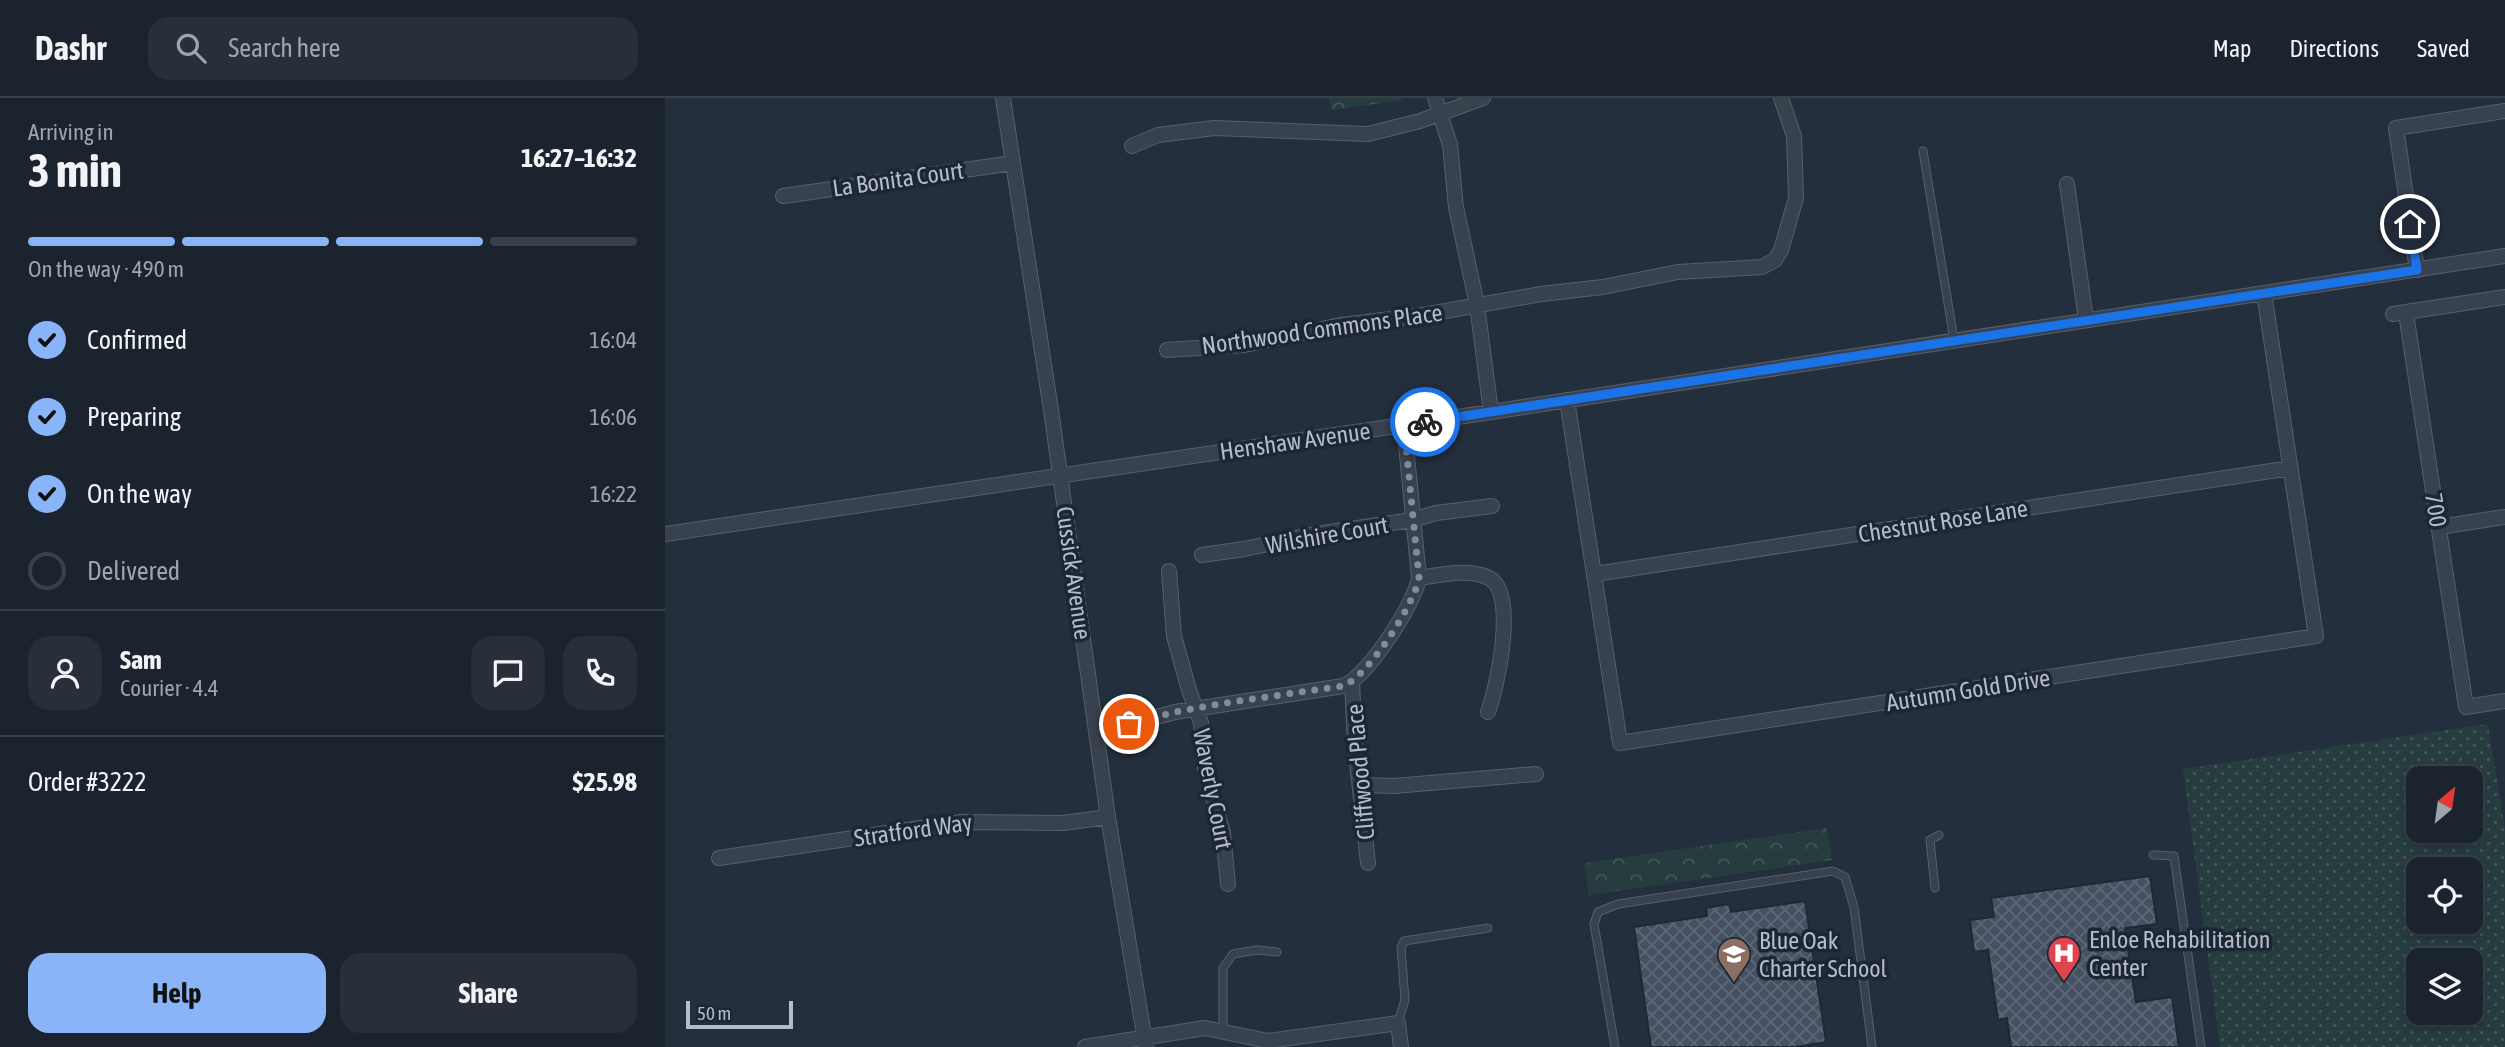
<!DOCTYPE html>
<meta charset="utf-8">
<style>
body{margin:0;font-family:"Asap Condensed",sans-serif;background:#282f3a;color:#f1f3f6;height:100vh;display:flex;flex-direction:column;font-size:26px;white-space:nowrap}
*{box-sizing:border-box;margin:0}
p{font-size:23px;color:#a0a4aa}
.icon{flex:none;width:38px;height:38px;fill:none;stroke:currentColor;stroke-width:2;stroke-linecap:round;stroke-linejoin:round}
.map{position:relative;flex:1;overflow:hidden}
.sheet{display:flex;flex-direction:column;background:#1b232e;width:665px}
.sheet>*{flex:none}
.needle{width:46px;rotate:29deg}
.controls{position:absolute;left:1741px;top:668px;display:grid;gap:14px}
.controls a{display:grid;place-items:center;width:77px;height:77px;border-radius:14px;background:#1b232e;box-shadow:0 4px 10px #0003,0 0 0 2px #39404a;font-size:35px}
.scale{position:absolute;left:21px;bottom:18px;width:107px;box-sizing:border-box;padding-left:7px;border:4px solid #b4bcc9;border-top:0;font-size:19px;line-height:24px;white-space:nowrap;color:#b4bcc9;-webkit-text-stroke:5px #1d2633;paint-order:stroke}
.pin{position:absolute;display:grid;place-items:center;width:60px;height:60px;color:#fff;margin:-30px;border:4px solid #fff;border-radius:50%;box-shadow:0 2px 7px #0007}
.courier{position:absolute;display:grid;place-items:center;width:70px;height:70px;margin:-35px;border:5px solid #1a73e8;border-radius:50%;background:#fff;color:#222;box-shadow:0 2px 9px #0007}
.head em{font-style:normal;font-weight:700}
.head div{display:flex;flex-direction:column-reverse}
.head{display:flex;align-items:center;justify-content:space-between;height:119px;padding:0 28px}
h1{font-size:46px;font-weight:700;line-height:52px}
.bar{display:grid;grid-template-columns:repeat(4,1fr);gap:10px 7px;align-content:center;height:84px;padding:0 28px}
.bar i{height:9px;border-radius:5px;background:#39404a}
.bar .on{background:#8ab4f8}
.bar p{grid-column:span 4}
.line{display:flex;align-items:center;gap:18px;padding:0 28px;border-top:2px solid #39404a}
.line div{flex:1}
.round{display:grid;place-items:center;flex:none;width:74px;height:74px;border-radius:21px;background:#282f3a}
ol{padding:0 28px;list-style:none}
li{display:flex;align-items:center;gap:21px;height:77px}
li p{margin-inline-start:auto}
li .icon{padding:7px;border-radius:50%;background:#8ab4f8;color:#111;stroke-width:4}
li:last-child{color:#a0a4aa}
li i{width:38px;height:38px;border:4px solid #39404a;border-radius:50%}
.action{display:flex;gap:14px;margin-top:auto;padding:14px 28px}
.action a{flex:1;height:80px;border-radius:21px;background:#8ab4f8;color:#111;font-size:28px;font-weight:700;line-height:80px;text-align:center}
.action a+a{background:#282f3a;color:#f1f3f6}
header{display:flex;align-items:center;gap:42px;box-sizing:border-box;height:98px;padding:0 35px;background:#1b232e;border-bottom:2px solid #39404a}
header strong{font-size:33px}
nav{display:flex;gap:38px;margin-inline-start:auto;font-size:24px}
.search{width:490px;height:63px;background:#282f3a;display:flex;align-items:center;gap:18px;box-sizing:border-box;padding:0 24px;border-radius:21px;color:#a0a4aa;font-size:26px}
main{display:flex;flex:1;min-height:0}
.map>svg:first-child{display:block}
.grass{fill:url(#grass-dots);fill-rule:evenodd}
.park{fill:url(#park-crowns)}
.building{fill:url(#building-cross-hatch);stroke:#1f2835;stroke-width:2}
.lines{fill:none;stroke-linecap:round;stroke-linejoin:round}
.service-casing{stroke:#565f6c;stroke-width:9}
.minor-casing{stroke:#565f6c;stroke-width:16}
.service{stroke:#38414e;stroke-width:7}
.minor{stroke:#38414e;stroke-width:14}
.done{stroke:#828b98;stroke-width:7;stroke-dasharray:0 12.6}
.route{stroke:#1a73e8;stroke-width:9}
.labels{text-anchor:middle;dominant-baseline:central;stroke-width:7;stroke-linejoin:round;paint-order:stroke}
.street-label{font-size:24px;fill:#b4bcc9;stroke:#1d2633}
.poi-label{font-size:24px;fill:#b4bcc9;stroke:#1d2633;text-anchor:start}
</style>
<header>
<strong>Dashr</strong>
<div class="search"><svg class="icon" aria-label="search" viewBox="0 0 24 24"><circle cx="10" cy="10" r="6"/><path d="M15 15l6 6"/></svg>Search here</div>
<nav><a>Map</a><a>Directions</a><a>Saved</a></nav>
</header>
<main>
<section class="sheet">
<div class="head"><div><h1>3 min</h1><p>Arriving in</p></div><em>16:27–16:32</em></div>
<div class="bar"><i class="on"></i><i class="on"></i><i class="on"></i><i></i><p>On the way · 490 m</p></div>
<ol>
<li><svg class="icon" aria-label="check" viewBox="0 0 24 24"><path d="M5 12l5 5 9-10"/></svg>Confirmed<p>16:04</p></li>
<li><svg class="icon" aria-label="check" viewBox="0 0 24 24"><path d="M5 12l5 5 9-10"/></svg>Preparing<p>16:06</p></li>
<li><svg class="icon" aria-label="check" viewBox="0 0 24 24"><path d="M5 12l5 5 9-10"/></svg>On the way<p>16:22</p></li>
<li><i></i>Delivered</li>
</ol>
<div class="line" style="height:126px"><a class="round"><svg class="icon" aria-label="person" viewBox="0 0 24 24"><circle cx="12" cy="8" r="4"/><path d="M4 21q1-7 8-7t8 7"/></svg></a><div><b>Sam</b><p>Courier · 4.4</p></div><a class="round"><svg class="icon" aria-label="chat" viewBox="0 0 24 24"><path d="M4 5h16v11H9l-5 4z"/></svg></a><a class="round"><svg class="icon" aria-label="phone" viewBox="0 0 24 24"><path d="M5 4h4l2 5-3 2q2 4 5 5l2-3 5 2v4C11 20 4 13 5 4z"/></svg></a></div>
<div class="line" style="height:91px"><div>Order #3222</div><b>$25.98</b></div>
<div class="action"><a>Help</a><a>Share</a></div>
</section>
<div class="map">
<svg width="1840" height="949" viewBox="0 0 1840 949">
<defs>
<pattern id="grass-dots" width="8" height="8" patternUnits="userSpaceOnUse" patternTransform="scale(1.75)"><rect width="8" height="8" fill="#263c3f"/><path d="M2 2h.1M6 6h.1" fill="none" stroke="#435659" stroke-width="1.8" stroke-linecap="round"/></pattern>
<pattern id="park-crowns" width="20" height="18" patternUnits="userSpaceOnUse" patternTransform="scale(1.75)"><rect width="20" height="18" fill="#263c3f"/><path d="M2 6a3 3 0 1 1 6 0M12 15a3 3 0 1 1 6 0" fill="none" stroke="#435659"/></pattern>
<pattern id="building-cross-hatch" width="8" height="8" patternUnits="userSpaceOnUse" patternTransform="scale(1.75)"><rect width="8" height="8" fill="#455162"/><path d="M0 0l8 8M0 8l8-8" fill="none" stroke="#5d6877"/></pattern>
</defs>
<rect width="100%" height="100%" fill="#242f3e"/>
<path class="grass" d="M1823 626 1840 731V949H1555L1518 671ZM1754 681H1806V733H1754ZM1754 772H1806V824H1754ZM1754 863H1806V915H1754Z"/>
<path class="park" d="M664 0H737L738 2 666 12Z
M1162 730 1167 762 924 797 919 765Z"/>
<path class="building" d="M1485 778 1492 826 1460 830 1471 904 1507 899 1514 949H1346L1342 920 1333 922 1323 852 1309 854 1305 822 1329 819 1326 800Z
M1140 803 1161 944 1130 949H986L969 829 1042 818 1041 810 1064 806 1066 814Z"/>
<g class="lines">
<defs>
<path id="service" d="M1258 53 1289 242
M1488 757 1509 758 1536 949
M1270 790 1265 742 1274 737
M733 925 740 902 736 849 739 843 823 830
M558 933V870L568 856 592 852 612 854
M950 949 929 826 933 814 953 806 1168 773 1180 779 1189 809 1207 949"/>
<path id="minor" d="M338 0 386 312 443 719 481 949
M770 0 785 47 791 109 812 207 826 314
M467 48 493 37 549 30 703 36 755 23 818 0
M1402 86 1421 222
M118 98 348 65
M1752 172 1731 30 1840 13
M1741 215 1801 609 1840 603
M1728 216 1840 199
M502 252 579 247 676 227 752 218 876 196 938 189 1013 174 1097 169 1110 162 1116 152 1131 100 1129 38 1116 0
M902 302 955 645 1651 538 1599 195
M1774 429 1840 419
M0 436 826 314 1840 158
M537 457 579 451 645 437 747 422 771 415 827 408
M504 473 509 538 524 592 536 625 540 671 558 735 563 786
M930 476 1625 370
M754 480C776 477 803 470 824 480 853 494 832 590 823 614
M687 583 690 646 703 765
M432 635 510 614 678 588C702 580 750 505 754 480L739 327
M696 687 729 688 871 676
M54 760 296 724 398 725 443 719
M420 949 540 930 603 943 733 925 736 949"/>
</defs>
<use href="#service" class="service-casing"/>
<use href="#minor" class="minor-casing"/>
<use href="#service" class="service"/>
<use href="#minor" class="minor"/>
</g>
<g class="lines">
<path class="done" d="M464 626 510 614 566 604 678 588C702 580 750 505 754 480L739 327 760 324"/>
<path class="route" d="M760 324 1752 172 1745 126"/>
</g>
<defs>
<symbol id="hospital-pin" viewBox="-11 -11 22 30"><path d="M0 17L-7.5 6A9.5 9.5 0 1 1 7.5 6Z" fill="#e0444e" stroke="#1d2633"/><path d="M-5-5h3v3.5h4V-5h3V5h-3V1.5h-4V5h-3Z" fill="#fff"/></symbol>
<symbol id="school-pin" viewBox="-11 -11 22 30"><path d="M0 17L-7.5 6A9.5 9.5 0 1 1 7.5 6Z" fill="#8d6e63" stroke="#1d2633"/><path d="M0-5L7-2L0 1L-7-2ZM-4 1L0 2.5L4 1V4Q0 6-4 4Z" fill="#fff"/></symbol>
</defs>
<g fill-rule="evenodd">
<use href="#hospital-pin" x="1380" y="836" width="38" height="52"/>
<use href="#school-pin" x="1050" y="837" width="38" height="52"/>
</g>
<g class="labels">
<g class="street-label">
<text transform="translate(233 81) rotate(-8)">La Bonita Court</text>
<text transform="translate(657 231) rotate(-8)">Northwood Commons Place</text>
<text transform="translate(630 343) rotate(-8)">Henshaw Avenue</text>
<text transform="translate(1771 412) rotate(81)">700</text>
<text transform="translate(1278 423) rotate(-9)">Chestnut Rose Lane</text>
<text transform="translate(662 437) rotate(-10)">Wilshire Court</text>
<text transform="translate(409 475) rotate(82)">Cussick Avenue</text>
<text transform="translate(1303 592) rotate(-9)">Autumn Gold Drive</text>
<text transform="translate(695 674) rotate(-95)">Cliffwood Place</text>
<text transform="translate(548 691) rotate(79)">Waverly Court</text>
<text transform="translate(248 732) rotate(-8)">Stratford Way</text>
</g>
<g class="poi-label">
<text x="1424" y="841">Enloe Rehabilitation<tspan x="1424" dy="28">Center</tspan></text>
<text x="1094" y="842">Blue Oak<tspan x="1094" dy="28">Charter School</tspan></text>
</g>
</g>
</svg>
<div class="controls">
<a><svg class="needle" viewBox="-14 -14 28 28"><path d="M0-13l5 13h-10z" fill="#e53935"/><path d="M0 13l5-13h-10z" fill="#a0a4aa"/></svg></a>
<a><svg class="icon" aria-label="locate" viewBox="0 0 24 24"><circle cx="12" cy="12" r="6"/><path d="M12 2v4M12 18v4M2 12h4M18 12h4"/></svg></a>
<a><svg class="icon" aria-label="layers" viewBox="0 0 24 24"><path d="M12 4l9 5-9 5-9-5zM3 14l9 5 9-5"/></svg></a>
</div>
<div class="scale">50 m</div>
<div class="pin" style="left:464px;top:626px;background:#ea580c"><svg class="icon" aria-label="bag" viewBox="0 0 24 24"><path d="M5 8h14l-1 12H6zM9 8a3 3 0 0 1 6 0"/></svg></div>
<div class="pin" style="left:1745px;top:126px;background:#1f2937"><svg class="icon" aria-label="home" viewBox="0 0 24 24"><path d="M3 11l9-7 9 7M6 9v11h12V9"/></svg></div>
<div class="courier" style="left:760px;top:324px"><svg class="icon" aria-label="bike" viewBox="0 0 24 24"><circle cx="6" cy="16" r="4"/><circle cx="18" cy="16" r="4"/><path d="M6 16l4-8h5l3 8M10 8l3 8H6M13 5h3"/></svg></div>
</div>
</main>
